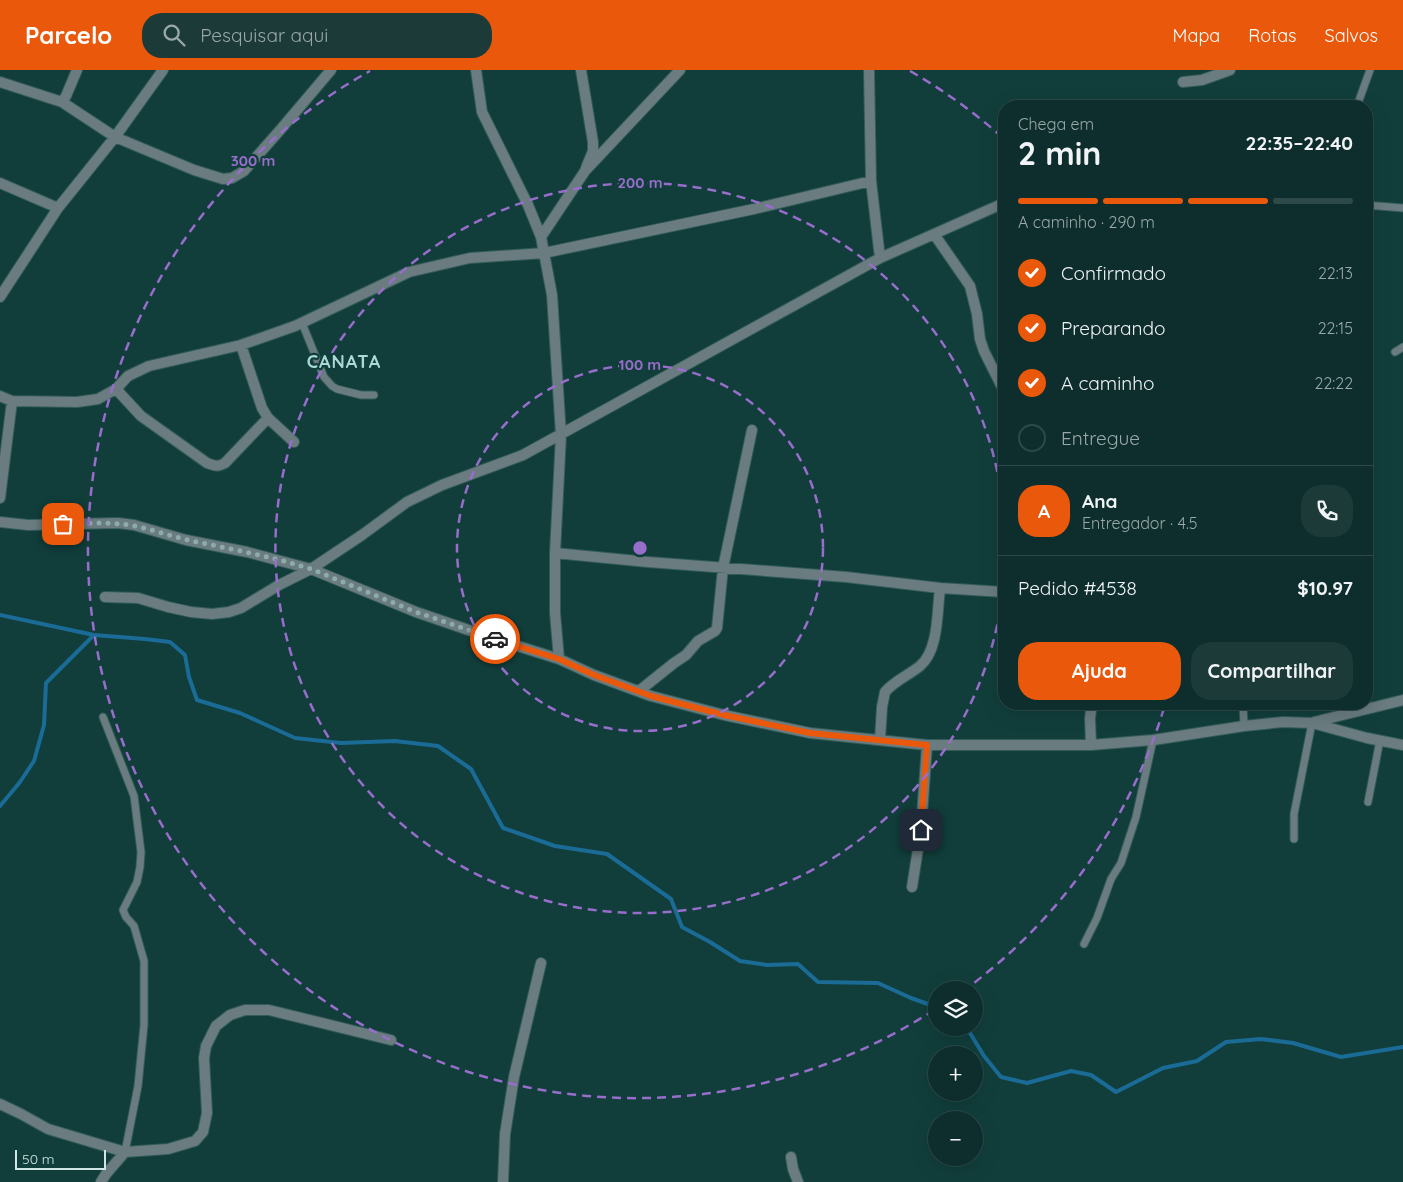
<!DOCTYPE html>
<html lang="pt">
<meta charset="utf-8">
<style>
body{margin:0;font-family:Quicksand,sans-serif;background:#1b3a38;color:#f1f3f6;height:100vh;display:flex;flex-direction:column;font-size:19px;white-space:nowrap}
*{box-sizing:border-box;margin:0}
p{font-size:16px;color:#9aa8a9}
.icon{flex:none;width:28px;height:28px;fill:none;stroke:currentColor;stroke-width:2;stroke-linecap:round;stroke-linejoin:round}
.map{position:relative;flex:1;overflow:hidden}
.panel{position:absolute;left:998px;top:30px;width:375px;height:610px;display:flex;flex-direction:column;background:#0d2e2c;border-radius:20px;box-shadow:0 5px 20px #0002,0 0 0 1px #2d4a48}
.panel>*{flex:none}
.buttons{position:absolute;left:928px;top:911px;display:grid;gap:10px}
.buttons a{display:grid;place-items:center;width:55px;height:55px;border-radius:50%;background:#0d2e2c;box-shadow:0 5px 20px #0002,0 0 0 1px #2d4a48;font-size:25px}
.scale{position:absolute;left:15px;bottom:12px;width:91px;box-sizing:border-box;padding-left:5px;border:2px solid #cfe6e4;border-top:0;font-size:14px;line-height:18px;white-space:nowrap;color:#cfe6e4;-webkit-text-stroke:4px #113e3b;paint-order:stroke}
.pin{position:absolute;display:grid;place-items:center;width:42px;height:42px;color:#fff;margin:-21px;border-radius:10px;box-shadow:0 2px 8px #0006}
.courier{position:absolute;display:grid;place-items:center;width:50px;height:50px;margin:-25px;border:4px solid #ea580c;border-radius:50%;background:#fff;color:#222;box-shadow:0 1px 6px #0007}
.overview em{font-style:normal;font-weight:700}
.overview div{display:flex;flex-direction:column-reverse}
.overview{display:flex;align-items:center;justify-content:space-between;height:85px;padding:0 20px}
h1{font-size:32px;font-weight:700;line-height:38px}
.bar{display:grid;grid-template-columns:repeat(4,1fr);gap:8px 5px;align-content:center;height:60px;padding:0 20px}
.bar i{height:6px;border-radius:4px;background:#2d4a48}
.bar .current{background:#ea580c}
.bar p{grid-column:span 4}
.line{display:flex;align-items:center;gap:12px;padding:0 20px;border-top:1px solid #2d4a48}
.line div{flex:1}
.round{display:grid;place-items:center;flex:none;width:52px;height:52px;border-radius:20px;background:#1b3a38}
ol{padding:0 20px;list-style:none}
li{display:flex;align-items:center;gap:15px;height:55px}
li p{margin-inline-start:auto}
li .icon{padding:5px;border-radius:50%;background:#ea580c;color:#fff;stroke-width:4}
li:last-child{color:#9aa8a9}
li i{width:28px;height:28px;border:2px solid #2d4a48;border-radius:50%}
.action{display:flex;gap:10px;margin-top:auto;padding:10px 20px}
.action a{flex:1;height:58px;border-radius:20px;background:#ea580c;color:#fff;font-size:20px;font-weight:700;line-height:58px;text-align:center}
.action a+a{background:#1b3a38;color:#f1f3f6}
header{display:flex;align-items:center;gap:30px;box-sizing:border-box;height:70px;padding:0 25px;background:#ea580c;color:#fff}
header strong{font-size:24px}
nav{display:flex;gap:28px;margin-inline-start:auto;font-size:18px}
.search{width:350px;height:45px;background:#1b3a38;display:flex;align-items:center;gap:12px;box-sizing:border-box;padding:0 18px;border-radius:20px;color:#9aa8a9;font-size:19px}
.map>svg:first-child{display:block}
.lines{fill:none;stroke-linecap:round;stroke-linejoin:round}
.stream{stroke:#1a6b96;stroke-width:4}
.service-casing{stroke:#335c59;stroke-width:9}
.minor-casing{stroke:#335c59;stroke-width:12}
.service{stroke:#6a7c80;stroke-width:7}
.minor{stroke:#6a7c80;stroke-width:10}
.done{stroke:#8caba9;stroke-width:5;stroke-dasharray:0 9}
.route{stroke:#ea580c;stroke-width:6}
.ring{fill:none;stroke:#986dcc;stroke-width:2.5;stroke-dasharray:9 6}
.labels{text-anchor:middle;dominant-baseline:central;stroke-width:4.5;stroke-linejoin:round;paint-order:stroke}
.district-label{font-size:18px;font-weight:bold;letter-spacing:1px;fill:#abd9d5;stroke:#113e3b}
.centre{fill:#986dcc;stroke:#113e3b;stroke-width:2.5}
.ring-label{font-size:15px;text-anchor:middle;font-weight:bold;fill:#986dcc;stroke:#113e3b;stroke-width:4.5;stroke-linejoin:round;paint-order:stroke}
</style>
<header>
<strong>Parcelo</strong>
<div class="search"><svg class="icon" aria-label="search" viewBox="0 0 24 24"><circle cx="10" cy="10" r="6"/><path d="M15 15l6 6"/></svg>Pesquisar aqui</div>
<nav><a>Mapa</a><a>Rotas</a><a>Salvos</a></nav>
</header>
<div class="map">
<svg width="1403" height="1112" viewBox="0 0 1403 1112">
<rect width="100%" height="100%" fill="#113e3b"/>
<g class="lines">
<path class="stream" d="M0 545 94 565 145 569 170 572 185 585 189 607 197 630 240 643 295 668 341 673 395 671 438 676 471 699 503 758 555 776 607 784 671 829 682 857 710 872 740 891 767 895 798 894 818 912 878 913 911 928 936 937
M0 736 20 712 34 691 44 655 46 613 94 565
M964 958 970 963 984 986 1001 1007 1027 1013 1071 1001 1091 1005 1116 1022 1163 998 1197 991 1226 972 1261 969 1293 973 1341 987 1403 977"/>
<defs>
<path id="service" d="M1357 36 1370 0
M1366 135 1403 138
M302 253 324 307 332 316 337 319 361 325H374
M1395 282 1403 277
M1243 634 1244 656
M103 647 134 726 141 782 140 797 137 812 123 840 126 847 134 856 144 891V955L138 1016 125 1082
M1368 732 1380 670
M1294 769V744L1312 653
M1084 874 1097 848 1111 809 1121 793 1136 747 1153 670"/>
<path id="minor" d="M77 0 66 26 62 32 115 67 194 100 223 109 232 108 244 101 281 59 331 0
M476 0 482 42 528 135 541 167 552 225 561 365 555 483V543L559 589 594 605 651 626 724 645 810 663 927 675H1091L1153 670 1244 656 1283 652 1312 653 1367 668 1403 675
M581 0 593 72V81L586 98
M869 0 871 111 880 188
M0 12 62 32
M1183 12 1202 10 1230 0
M0 113 58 138
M934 164 970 216 977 244 980 269 984 281 1004 321
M541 167 585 101 680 0
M0 227 58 138 115 67 163 0
M241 275 262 338 268 348 294 372
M116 319 141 346 207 393C215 396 218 397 225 393L268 348
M0 326 12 331 77 332 98 329 116 319 128 306 149 296 241 275 295 256 409 202 470 188 544 183 754 139 871 111
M0 428 12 331
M0 452 28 455 118 453 134 455 186 470 247 482 311 499 416 542 483 565 559 589
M555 483 648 492 846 507 940 518 1004 522
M105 527 138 528 168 537 191 542 212 544 229 542 241 538 279 515 311 499 362 465 407 432 442 415 523 385 880 188 1004 133
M639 621 674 593 686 585 698 571 715 561 717 558 723 498 752 360
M1314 652 1403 630
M880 670 882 637 885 622C894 611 909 605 920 596 939 580 937 541 940 518
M1091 675 1090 648 1092 634
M912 817 921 760 927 675
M0 1034 21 1044 48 1059 125 1082 168 1079 195 1071 203 1062 207 1043 204 988 206 976 216 956 230 945 245 940H269L391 970
M791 1087 793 1099 798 1112
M101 1112 106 1104 125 1082
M503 1112 505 1064 514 1007 541 893"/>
</defs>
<use href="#service" class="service-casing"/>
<use href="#minor" class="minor-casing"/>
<use href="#service" class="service"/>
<use href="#minor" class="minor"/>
</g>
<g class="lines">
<path class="done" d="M63 454C82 454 102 452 121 454 144 456 166 465 188 470 229 479 271 486 311 499L416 542 495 569"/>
<path class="route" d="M495 569 559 589 594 605 651 626 724 645 810 663 927 675 921 760"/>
</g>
<g class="ring">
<circle cx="640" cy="478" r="183"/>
<path d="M1004 510A365 365 0 1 1 1004 446"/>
<path d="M1164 638A548 548 0 0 1 966 919M934 940A548 548 0 1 1 370 1M910 1A548 548 0 0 1 1003 68"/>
</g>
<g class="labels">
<g class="district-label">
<text x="344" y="291">CANATA</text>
</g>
</g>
<circle cx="640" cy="478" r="8" class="centre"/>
<g class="ring-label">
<text x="253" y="96">300 m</text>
<text x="640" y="118">200 m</text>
<text x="640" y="300">100 m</text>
</g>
</svg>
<div class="buttons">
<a><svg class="icon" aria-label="layers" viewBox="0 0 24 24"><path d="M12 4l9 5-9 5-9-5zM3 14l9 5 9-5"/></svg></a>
<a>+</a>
<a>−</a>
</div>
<div class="scale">50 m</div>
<div class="pin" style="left:63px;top:454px;background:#ea580c"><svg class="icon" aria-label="bag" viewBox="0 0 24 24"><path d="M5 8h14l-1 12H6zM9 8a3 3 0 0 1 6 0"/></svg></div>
<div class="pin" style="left:921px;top:760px;background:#1f2937"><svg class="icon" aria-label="home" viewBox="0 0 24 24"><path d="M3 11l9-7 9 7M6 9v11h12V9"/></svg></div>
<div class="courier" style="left:495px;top:569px"><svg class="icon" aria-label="car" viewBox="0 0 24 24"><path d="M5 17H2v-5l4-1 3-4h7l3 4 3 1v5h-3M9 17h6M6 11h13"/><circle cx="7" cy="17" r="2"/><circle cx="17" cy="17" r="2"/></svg></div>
<section class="panel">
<div class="overview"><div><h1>2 min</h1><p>Chega em</p></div><em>22:35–22:40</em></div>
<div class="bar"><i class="current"></i><i class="current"></i><i class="current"></i><i></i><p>A caminho · 290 m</p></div>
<ol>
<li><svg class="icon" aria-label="check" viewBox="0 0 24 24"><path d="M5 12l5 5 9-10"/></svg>Confirmado<p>22:13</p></li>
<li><svg class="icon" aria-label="check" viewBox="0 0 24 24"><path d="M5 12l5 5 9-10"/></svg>Preparando<p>22:15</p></li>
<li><svg class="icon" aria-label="check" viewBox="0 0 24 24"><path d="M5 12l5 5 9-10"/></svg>A caminho<p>22:22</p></li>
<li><i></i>Entregue</li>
</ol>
<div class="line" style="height:90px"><b class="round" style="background:#ea580c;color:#fff">A</b><div><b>Ana</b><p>Entregador · 4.5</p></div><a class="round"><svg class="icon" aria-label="phone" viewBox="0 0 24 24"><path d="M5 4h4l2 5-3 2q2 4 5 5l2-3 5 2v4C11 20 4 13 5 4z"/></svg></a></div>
<div class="line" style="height:65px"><div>Pedido #4538</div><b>$10.97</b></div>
<div class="action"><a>Ajuda</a><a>Compartilhar</a></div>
</section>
</div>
